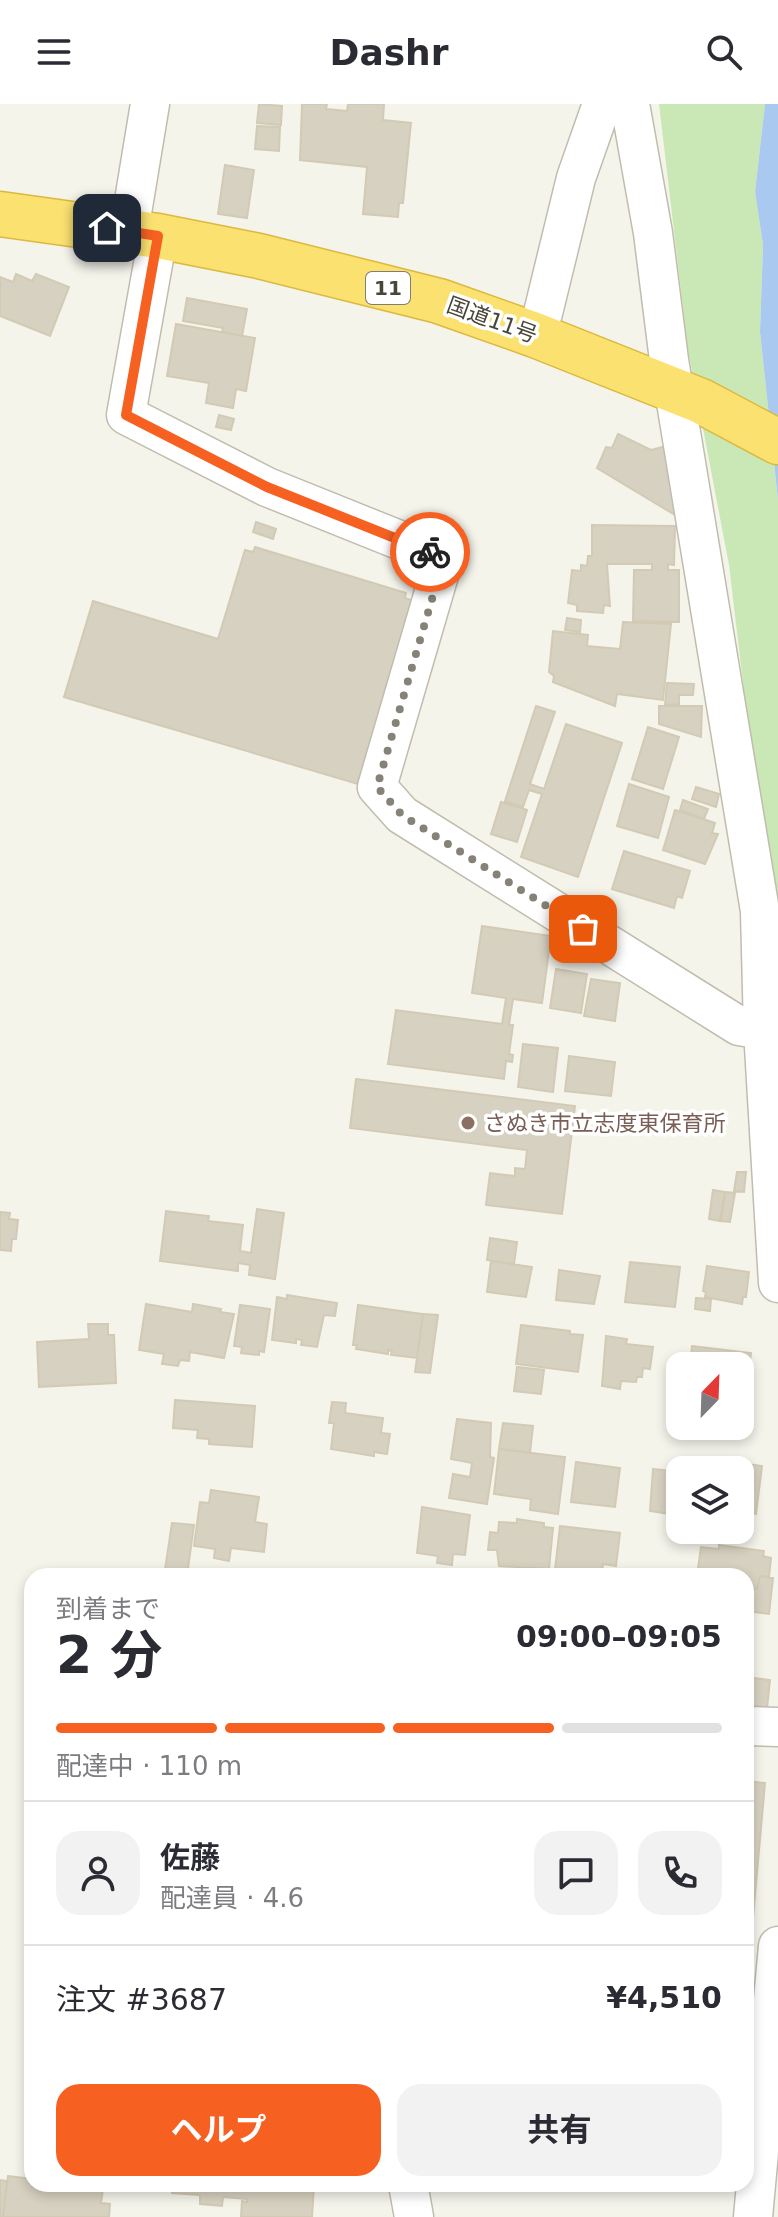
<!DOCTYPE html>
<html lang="ja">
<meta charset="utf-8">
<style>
body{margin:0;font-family:"DejaVu Sans","Noto Sans JP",sans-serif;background:#f2f2f3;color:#2b2b33;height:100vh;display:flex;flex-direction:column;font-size:30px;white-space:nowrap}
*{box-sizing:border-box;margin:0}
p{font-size:26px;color:#7c7c81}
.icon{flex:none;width:44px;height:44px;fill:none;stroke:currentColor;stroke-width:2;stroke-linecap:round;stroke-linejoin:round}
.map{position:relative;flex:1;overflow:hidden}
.side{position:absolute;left:24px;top:1464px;width:730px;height:624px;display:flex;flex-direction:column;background:#fff;border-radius:24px;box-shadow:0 4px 12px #0003}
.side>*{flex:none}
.needle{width:52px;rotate:23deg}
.tools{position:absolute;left:666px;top:1248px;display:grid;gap:16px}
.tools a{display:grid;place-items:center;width:88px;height:88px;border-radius:16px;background:#fff;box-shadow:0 4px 12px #0003;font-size:40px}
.pin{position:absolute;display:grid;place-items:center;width:68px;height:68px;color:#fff;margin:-34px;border-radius:16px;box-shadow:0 4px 12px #0006}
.courier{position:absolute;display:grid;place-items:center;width:80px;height:80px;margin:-40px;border:6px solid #f66021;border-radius:50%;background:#fff;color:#222;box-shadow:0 2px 10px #0007}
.headline em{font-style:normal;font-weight:700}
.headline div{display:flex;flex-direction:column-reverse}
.headline{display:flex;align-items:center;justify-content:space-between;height:136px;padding:0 32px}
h1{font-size:52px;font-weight:700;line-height:60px}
.bar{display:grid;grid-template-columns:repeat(4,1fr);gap:12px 8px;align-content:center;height:96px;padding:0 32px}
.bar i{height:10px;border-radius:6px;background:#e1e1e2}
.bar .active{background:#f66021}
.bar p{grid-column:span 4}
.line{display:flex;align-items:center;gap:20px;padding:0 32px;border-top:2px solid #e1e1e2}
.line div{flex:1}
.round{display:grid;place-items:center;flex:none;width:84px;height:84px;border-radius:24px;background:#f2f2f3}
.action{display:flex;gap:16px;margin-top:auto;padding:16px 32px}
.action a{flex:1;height:92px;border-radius:24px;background:#f66021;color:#fff;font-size:32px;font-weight:700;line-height:92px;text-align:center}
.action a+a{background:#f2f2f3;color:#2b2b33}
header{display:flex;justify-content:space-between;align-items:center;height:104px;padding:0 32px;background:#fff;font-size:36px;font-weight:700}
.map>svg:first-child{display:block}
.green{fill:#cae8b5}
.water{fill:#a9c9f0}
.building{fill:#d7d1c1;stroke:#d2cab4;stroke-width:2}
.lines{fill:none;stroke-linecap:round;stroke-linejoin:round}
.street-casing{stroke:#c1bdae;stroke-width:41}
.highway-casing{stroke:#dcb83f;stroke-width:47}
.street{stroke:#fff;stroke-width:38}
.highway{stroke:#fbe170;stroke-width:44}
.done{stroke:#868277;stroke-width:8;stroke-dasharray:0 14.4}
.route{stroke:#f66021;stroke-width:10}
.education-dot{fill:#8d6e63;stroke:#fff;stroke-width:3}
.labels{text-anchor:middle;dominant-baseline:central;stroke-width:7;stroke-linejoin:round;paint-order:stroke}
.shield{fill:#fff;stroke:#807d74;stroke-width:2}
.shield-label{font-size:20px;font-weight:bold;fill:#4a4539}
.street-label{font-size:22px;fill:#4a4539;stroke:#fff}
.education-label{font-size:22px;fill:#785e54;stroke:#fff;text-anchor:start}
</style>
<header><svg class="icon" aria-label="menu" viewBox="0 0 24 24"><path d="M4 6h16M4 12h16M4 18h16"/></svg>Dashr<svg class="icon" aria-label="search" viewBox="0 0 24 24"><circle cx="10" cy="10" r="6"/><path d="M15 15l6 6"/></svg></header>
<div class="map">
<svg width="778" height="2113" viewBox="0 0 778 2113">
<rect width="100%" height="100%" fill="#f5f4eb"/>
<path class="green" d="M659 0H765L755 88 763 141 760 228 778 396V956L769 797 729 461 688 246Z"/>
<path class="water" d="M765 0H778V396L760 228 763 141 755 88Z"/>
<path class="building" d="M259 0 282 2 281 21 257 19Z
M302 0H327L326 5 347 7 348 0H384L383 16 411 19 403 99H399L398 113 363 110 367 63 300 56Z
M257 22 280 23 279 47 255 45Z
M225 61 254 66 247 114 218 110Z
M16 170 32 177 36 170 69 183 50 232 0 212V173L13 178Z
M187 194 247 205 242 232 222 228 223 224 183 217Z
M176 220 255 234 246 287 236 285 233 304 206 299 209 279 167 272Z
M219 311 234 315 231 326 216 323Z
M618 330 651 346 670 341 675 411 597 364 606 343 612 344Z
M256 418 276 425 273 435 253 428Z
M592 421 675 422 674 461 668 460V466H679V518L633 517 634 466H652V460H607L610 502 604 501 603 509 577 507V501L568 499 572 466 581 467V461L587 462 588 452H592Z
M255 443 406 489 405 494 414 497 358 680 64 593 93 497 218 535 245 446 253 448Z
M567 514 581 516 580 528 565 526Z
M623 518 671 520 663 596 617 590 615 602 553 578 554 572 549 568 553 527 588 531 587 542 620 545Z
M667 579 694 580 693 591H679V600L665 601Z
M536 602 555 608 530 680 544 685 566 620 622 639 578 773 521 753 542 690 529 686 523 703 505 697Z
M659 602H702L701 633 659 620Z
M648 623 679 633 663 685 632 675Z
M629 680 669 693 658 734 617 722Z
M696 683 719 690 716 703 692 695Z
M683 696 708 705 704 715 680 706Z
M501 698 527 706 517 738 491 730Z
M675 706 715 719 712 729 718 730 705 760 663 746Z
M624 747 690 767 682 794 677 792 674 804 612 785Z
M482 822 551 832 542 899 513 895 509 921H513L509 950 513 951 512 958 506 957 504 975 388 960 396 906 502 920 506 894 472 889Z
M556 865 587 870 581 909 550 904Z
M591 875 620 879 615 917 584 912Z
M523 940 558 944 553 988 518 983Z
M569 952 615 958 611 992 565 987Z
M356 975 575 1002 562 1110 486 1101 490 1069 515 1072V1064L525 1065 527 1046 350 1024Z
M737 1068H746L744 1088 734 1087Z
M713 1086 725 1088 720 1117 709 1115Z
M725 1088 735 1089 730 1118 721 1117Z
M257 1105 284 1109 275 1175 249 1171 250 1161 238 1159V1167L160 1157 166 1107 209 1112 208 1117 243 1121 240 1147 251 1149Z
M0 1108 10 1109 9 1115 18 1116 16 1135H12L11 1147 0 1146Z
M490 1134 517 1138 514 1160 487 1156Z
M491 1157 532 1163 526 1193 487 1188Z
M630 1158 680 1163 675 1203 625 1198Z
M707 1162 749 1168 746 1193H743L742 1200 705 1193 706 1188 703 1187Z
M559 1166 600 1172 594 1200 556 1196Z
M287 1191 337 1199 335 1212 324 1211 317 1243 301 1241 302 1236 296 1235V1239L272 1236 277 1193 287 1195Z
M696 1194 711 1195 710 1207 695 1205Z
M146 1200 192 1208 193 1200 221 1205 220 1208 234 1210 224 1254 190 1248 189 1257 180 1256 178 1262 162 1260 164 1250 139 1246Z
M240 1201 270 1205 264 1248 259 1247V1251L241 1249 242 1243 234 1242Z
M358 1201 423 1210 417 1254 391 1251 392 1247 388 1246V1250L356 1245 357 1241H353Z
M423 1210 438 1211 430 1269 415 1268Z
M88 1220H108V1231H114L116 1279 39 1283 37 1238 89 1235Z
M521 1221 570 1227V1230L583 1231 578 1268 516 1260Z
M606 1232 627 1235 626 1240 653 1243 650 1265 643 1264 642 1273H637L636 1278 621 1277 620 1285 602 1282Z
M692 1242 751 1249 748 1271 744 1270V1275L748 1276 746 1292H740V1262H690Z
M517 1263 544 1266 541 1290 514 1287Z
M175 1296 255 1302 252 1343 209 1340V1335L197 1334 198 1326 173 1324Z
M332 1298 346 1299 345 1309 383 1314 381 1329 390 1330 387 1350 374 1348V1352L331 1345 334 1319H329Z
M457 1315 491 1319 490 1353 494 1354 487 1400 449 1394 453 1370 470 1373 472 1359 451 1355Z
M503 1319 533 1322 530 1349 499 1345Z
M499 1345 565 1353 558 1410 530 1406 531 1395 494 1390Z
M576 1358 620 1364 615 1403 571 1398Z
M734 1358 762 1362 756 1410 740 1408V1366H733Z
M653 1365 680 1368V1406H677L676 1411 650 1407Z
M211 1386 259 1393 255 1418 267 1420 264 1448 231 1444 229 1457 214 1454 215 1445 194 1442 200 1398 209 1399Z
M422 1403 470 1411 465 1451 453 1450 452 1461 437 1459 438 1452 417 1449Z
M517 1415 544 1419V1423L553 1424 549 1465 499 1462 497 1446H488L490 1428 498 1429 499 1418 517 1419Z
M172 1419 194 1421 187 1472H164Z
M560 1422 620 1429 616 1462 603 1460 602 1470 555 1465Z
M719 1441 764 1447 763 1452 771 1454 769 1473 760 1472 757 1485 746 1484V1472H697L701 1443 719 1445Z
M760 1472 773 1474 769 1510 746 1507V1484L757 1485Z
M746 1573 770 1576 767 1604 746 1601Z
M746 1677 765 1679 746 1892Z
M8 2072 32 2075V2080H82V2083L103 2085 101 2099 110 2100 109 2113H3Z
M0 2076 7 2077 3 2113H0Z
M173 2080 314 2081 312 2113H241L242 2097 247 2098V2095L223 2093 222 2102 200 2100V2091L172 2089Z"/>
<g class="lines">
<defs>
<path id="street" d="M630 0 653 129 669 256 760 807 763 926 778 1179
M129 127 150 0
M158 132 126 311 267 383 444 454 377 683 402 711 739 922 763 926
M535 231 543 209 576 74 602 0
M746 1622 778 1623
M408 2080 414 2113
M753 2113 778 1842"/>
<path id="highway" d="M0 110 158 132 259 152 439 197 535 231 701 297 778 338"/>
</defs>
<use href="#street" class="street-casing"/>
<use href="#highway" class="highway-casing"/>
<use href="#street" class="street"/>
<use href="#highway" class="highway"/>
</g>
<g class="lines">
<path class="done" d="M430 448 444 454 377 683 402 711 583 825"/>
<path class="route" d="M107 124 158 132 126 311 267 383 430 448"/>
</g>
<circle class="education-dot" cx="468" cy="1019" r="8"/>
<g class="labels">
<rect class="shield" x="366" y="168" width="44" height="32" rx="6"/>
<g class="shield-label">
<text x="388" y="184">11</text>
</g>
<g class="street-label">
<text transform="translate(492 216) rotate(20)">国道11号</text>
</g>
<g class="education-label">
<text x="484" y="1019">さぬき市立志度東保育所</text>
</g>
</g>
</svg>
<div class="tools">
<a><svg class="needle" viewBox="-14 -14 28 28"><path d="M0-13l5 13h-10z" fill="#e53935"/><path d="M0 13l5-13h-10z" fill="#7c7c81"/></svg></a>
<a><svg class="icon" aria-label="layers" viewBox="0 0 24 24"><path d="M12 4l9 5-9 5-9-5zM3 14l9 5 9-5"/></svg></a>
</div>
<div class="pin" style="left:583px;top:825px;background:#ea580c"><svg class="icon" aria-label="bag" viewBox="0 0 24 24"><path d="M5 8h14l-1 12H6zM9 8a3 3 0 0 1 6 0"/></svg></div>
<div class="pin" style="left:107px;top:124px;background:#1f2937"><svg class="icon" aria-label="home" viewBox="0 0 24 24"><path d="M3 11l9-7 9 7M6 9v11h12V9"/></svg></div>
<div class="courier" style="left:430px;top:448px"><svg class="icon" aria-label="bike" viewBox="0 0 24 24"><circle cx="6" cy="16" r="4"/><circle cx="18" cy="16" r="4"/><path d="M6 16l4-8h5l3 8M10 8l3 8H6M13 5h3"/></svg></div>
<section class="side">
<div class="headline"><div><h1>2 分</h1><p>到着まで</p></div><em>09:00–09:05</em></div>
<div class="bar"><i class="active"></i><i class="active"></i><i class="active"></i><i></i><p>配達中 · 110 m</p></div>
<div class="line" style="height:144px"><a class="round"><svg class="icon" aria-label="person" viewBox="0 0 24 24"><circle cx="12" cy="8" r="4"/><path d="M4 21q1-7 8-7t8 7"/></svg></a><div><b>佐藤</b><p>配達員 · 4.6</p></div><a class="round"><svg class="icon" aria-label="chat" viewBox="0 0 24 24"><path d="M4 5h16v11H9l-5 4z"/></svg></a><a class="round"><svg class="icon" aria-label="phone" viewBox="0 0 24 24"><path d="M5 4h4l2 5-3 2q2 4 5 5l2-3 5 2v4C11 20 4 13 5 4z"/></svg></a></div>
<div class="line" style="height:104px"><div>注文 #3687</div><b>¥4,510</b></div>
<div class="action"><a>ヘルプ</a><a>共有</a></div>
</section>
</div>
